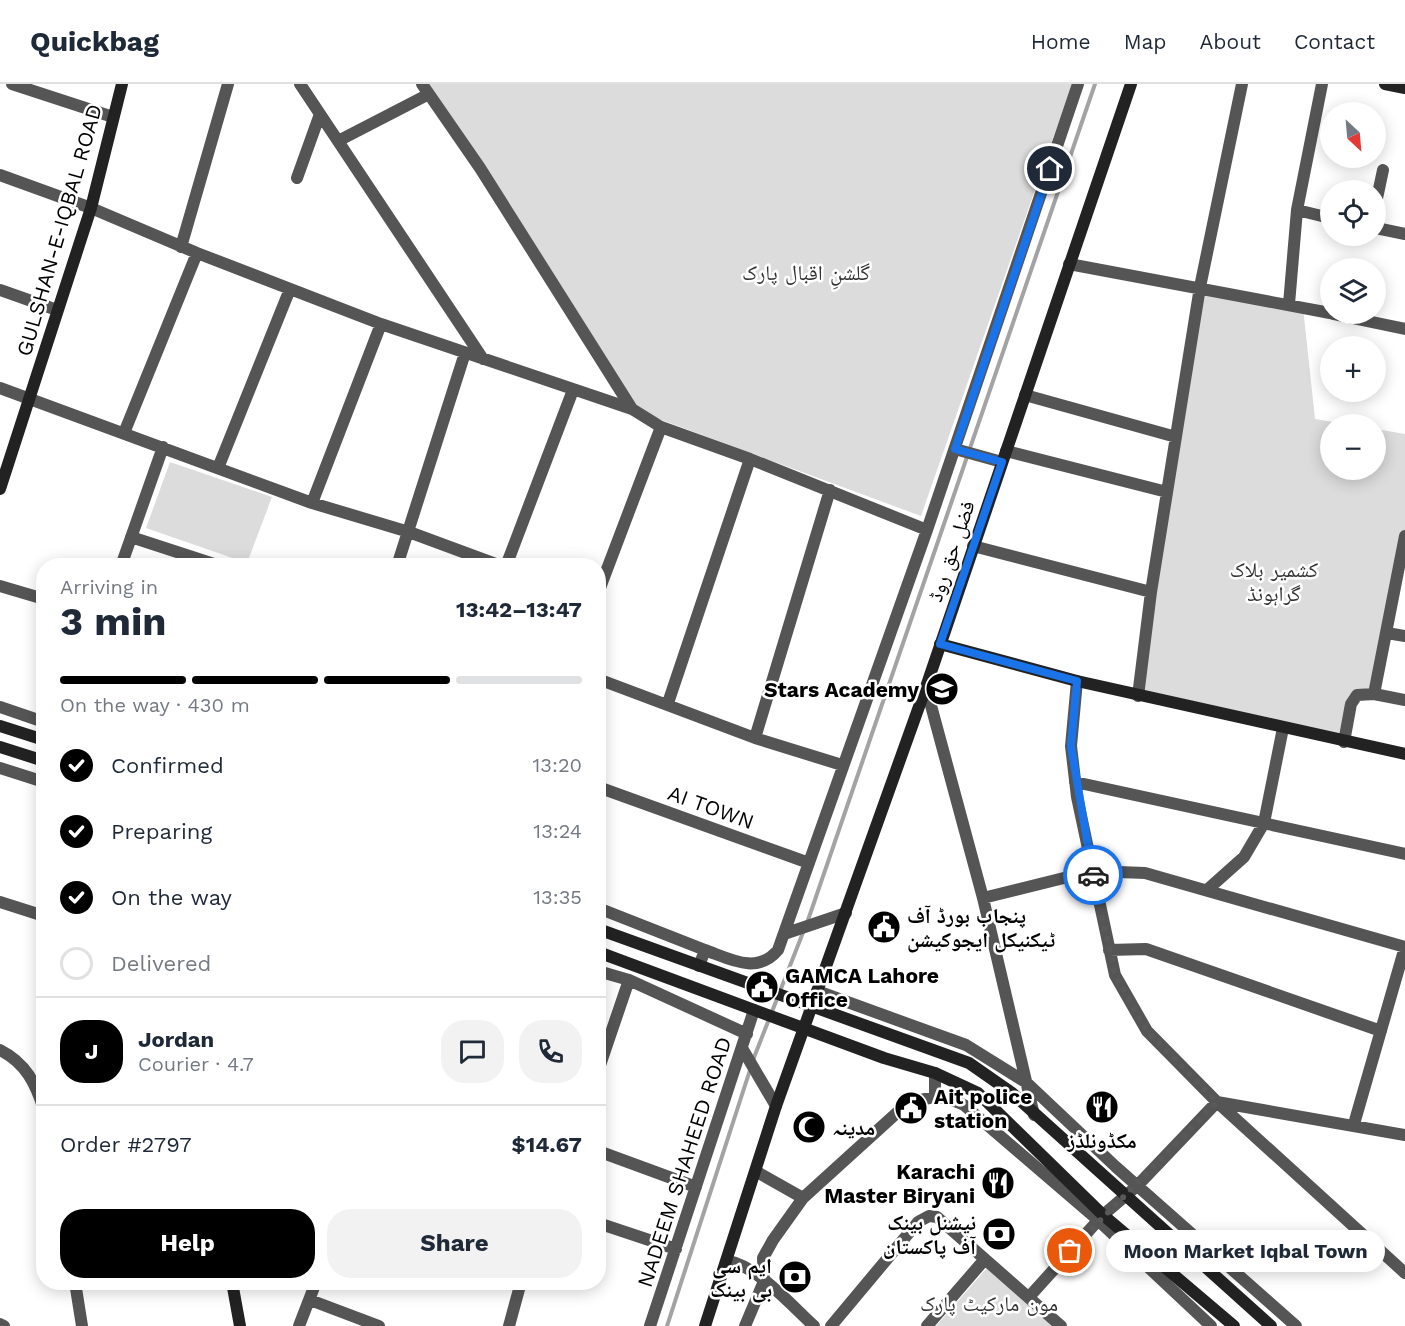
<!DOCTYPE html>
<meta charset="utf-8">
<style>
body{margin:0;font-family:"Work Sans","Noto Naskh Arabic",sans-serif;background:#f2f2f3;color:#1f2937;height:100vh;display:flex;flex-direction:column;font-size:22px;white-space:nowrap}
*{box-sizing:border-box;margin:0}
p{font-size:20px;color:#747a83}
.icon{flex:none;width:33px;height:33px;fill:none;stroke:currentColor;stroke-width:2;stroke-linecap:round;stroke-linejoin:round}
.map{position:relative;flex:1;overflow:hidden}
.sheet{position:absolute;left:36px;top:474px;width:570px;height:732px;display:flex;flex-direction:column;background:#fff;border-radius:24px;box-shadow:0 3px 15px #0003}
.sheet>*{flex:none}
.needle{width:39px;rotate:154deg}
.buttons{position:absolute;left:1320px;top:18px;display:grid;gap:12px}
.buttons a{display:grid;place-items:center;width:66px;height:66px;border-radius:50%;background:#fff;box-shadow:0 3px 15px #0003;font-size:30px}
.pin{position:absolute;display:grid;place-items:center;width:51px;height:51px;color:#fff;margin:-26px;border:3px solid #fff;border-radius:50%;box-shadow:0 2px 6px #0007}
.courier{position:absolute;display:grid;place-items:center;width:60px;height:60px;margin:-30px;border:4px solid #1a73e8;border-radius:50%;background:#fff;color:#222;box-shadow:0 2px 8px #0007}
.bubble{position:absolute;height:42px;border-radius:21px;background:#fff;box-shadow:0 3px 15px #0003;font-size:20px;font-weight:700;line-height:42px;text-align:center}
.summary em{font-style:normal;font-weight:700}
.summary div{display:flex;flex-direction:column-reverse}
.summary{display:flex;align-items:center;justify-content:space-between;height:102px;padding:0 24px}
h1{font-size:39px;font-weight:700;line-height:45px}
.bar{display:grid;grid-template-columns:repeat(4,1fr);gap:9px 6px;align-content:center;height:72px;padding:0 24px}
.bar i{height:8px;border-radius:4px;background:#e0e1e3}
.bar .on{background:#000}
.bar p{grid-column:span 4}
.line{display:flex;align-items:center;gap:15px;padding:0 24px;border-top:2px solid #e0e1e3}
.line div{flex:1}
.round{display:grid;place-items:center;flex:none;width:63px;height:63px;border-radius:24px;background:#f2f2f3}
ol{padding:0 24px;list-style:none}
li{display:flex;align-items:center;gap:18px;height:66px}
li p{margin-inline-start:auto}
li .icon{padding:6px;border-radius:50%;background:#000;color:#fff;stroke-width:4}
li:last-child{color:#747a83}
li i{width:33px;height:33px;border:3px solid #e0e1e3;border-radius:50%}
.primary-button{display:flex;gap:12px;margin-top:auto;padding:12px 24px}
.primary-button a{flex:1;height:69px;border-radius:24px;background:#000;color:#fff;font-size:24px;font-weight:700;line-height:69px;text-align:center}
.primary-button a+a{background:#f2f2f3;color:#1f2937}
header{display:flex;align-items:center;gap:36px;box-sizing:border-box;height:84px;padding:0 30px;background:#fff;border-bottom:2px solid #e0e1e3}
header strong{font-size:28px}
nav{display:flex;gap:33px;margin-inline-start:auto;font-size:21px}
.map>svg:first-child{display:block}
.green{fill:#dcdcdc}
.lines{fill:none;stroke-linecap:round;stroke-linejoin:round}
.stream{stroke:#a3a3a3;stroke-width:4}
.street{stroke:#555;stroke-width:12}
.secondary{stroke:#222;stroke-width:12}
.done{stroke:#595959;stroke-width:6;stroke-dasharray:0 10.8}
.route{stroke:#1a73e8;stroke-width:8}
.labels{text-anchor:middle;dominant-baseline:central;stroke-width:5;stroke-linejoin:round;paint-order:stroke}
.street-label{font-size:21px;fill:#000;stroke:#fff}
.park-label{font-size:21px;fill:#333;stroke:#fff}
.poi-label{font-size:21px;font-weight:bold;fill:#000;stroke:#fff;text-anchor:end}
</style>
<header>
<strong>Quickbag</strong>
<nav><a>Home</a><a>Map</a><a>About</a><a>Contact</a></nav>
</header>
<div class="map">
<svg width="1405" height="1242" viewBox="0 0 1405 1242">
<rect width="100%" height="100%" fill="#fff"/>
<path class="green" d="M422 0H1072L921 432 632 325Z
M1200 203 1303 223 1315 335 1345 340H1330V386H1376V345L1405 350V453L1374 610 1357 611 1344 658 1138 612Z
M170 378 272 413 247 479 146 444Z
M987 1184 1054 1242H936Z"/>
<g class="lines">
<path class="stream" d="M807 839 1095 0
M753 976 804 846
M667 1242 750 986"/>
<path class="street" d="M12 0 113 33
M300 0 483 275
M422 0 480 84 632 325
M338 57 429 10
M0 91 91 124 197 169 381 240 632 325 661 343 750 375 927 446
M297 94 320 30
M1376 119 1383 86
M1297 126 1330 134
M1376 144 1405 150
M181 163 228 0
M1069 180 1330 229
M0 206 57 226
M1289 220 1297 126 1322 0
M1333 230 1405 245
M0 304 312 419 409 448 501 482
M1025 311 1176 353
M124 349 197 169
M955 365 1002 378
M1006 367 1167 408
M218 384 290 205
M312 419 381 240
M131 453 220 482
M973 462 1151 508
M121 482 163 363
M397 482 465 269
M506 482 573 306
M0 502 44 515
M598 509 661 343
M1387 549 1405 552
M598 595 755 654 842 681
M1077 597 1071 662 1077 713 1115 891 1147 947 1217 1018 1405 1189
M926 603 983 814 1034 1031
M1374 610 1405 616
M1138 612 1151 508 1200 203 1242 0
M668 619 750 375
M0 623 44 638
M755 654 830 406
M1344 658 1351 620 1357 611 1374 610 1405 452
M0 684 44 698
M1075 698 1405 770
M598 703 809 779
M1207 806 1244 773 1264 739 1283 644
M983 814 1092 787 1145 789 1405 863
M0 818 44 832
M598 824 705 866 699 882
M784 850 846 829
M705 866C730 875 757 891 778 866L927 446 1078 0
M1109 866 1146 865 1381 947
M598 887 629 896 747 950
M817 907 966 961 1027 999 1116 1083 1296 1242
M742 964 776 1022
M0 966C26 979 36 1000 44 1026
M598 987 629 896
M935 989V1012
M1354 1040 1405 863
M598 1067 696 1103
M757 1088 803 1114
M598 1139 676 1165
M728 1177C757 1182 792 1222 814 1242
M75 1198 82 1242
M1029 1213 1103 1131 1137 1102 1217 1018 1405 1051
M310 1216 379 1242
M0 1240 4 1242
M299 1242 316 1198
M509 1242 521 1198
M650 1242 754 926
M745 1242 764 1197 763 1174 773 1156 803 1114 900 1026C922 1012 940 1009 964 1021L1098 1136 1211 1242
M831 1242 918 1138 929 1132 937 1133 1061 1242
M927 1242 985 1175"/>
<path class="secondary" d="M1385 0 1405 4
M0 405 91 124 122 0
M940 560 1077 597 1405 670
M0 642 44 656
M0 663 44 677
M598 845 969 979 1012 1009 1271 1242
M598 868 884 974 935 989 978 1009 1103 1131 1234 1242
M232 1198 240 1242
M705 1242 776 1022 926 603 1131 0"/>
</g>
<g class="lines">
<path class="done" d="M1070 1167 1217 1018 1147 947 1115 891 1093 791"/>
<path class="route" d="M1050 85 955 365 1002 378 940 560 1077 597 1071 662 1093 791"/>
</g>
<defs>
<symbol id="school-disc" viewBox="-11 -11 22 22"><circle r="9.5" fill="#000" stroke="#fff"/><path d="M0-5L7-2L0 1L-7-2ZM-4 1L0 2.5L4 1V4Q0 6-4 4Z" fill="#fff"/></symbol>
<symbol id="civic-disc" viewBox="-11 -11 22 22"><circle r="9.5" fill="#000" stroke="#fff"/><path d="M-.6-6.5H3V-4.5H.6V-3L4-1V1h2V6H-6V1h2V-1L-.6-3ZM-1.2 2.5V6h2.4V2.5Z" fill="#fff"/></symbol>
<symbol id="restaurant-disc" viewBox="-11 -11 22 22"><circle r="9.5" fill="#000" stroke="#fff"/><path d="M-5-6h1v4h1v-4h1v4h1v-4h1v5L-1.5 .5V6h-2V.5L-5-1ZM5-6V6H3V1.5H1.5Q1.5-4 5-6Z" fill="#fff"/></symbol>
<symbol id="mosque-disc" viewBox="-11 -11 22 22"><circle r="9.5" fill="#000" stroke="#fff"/><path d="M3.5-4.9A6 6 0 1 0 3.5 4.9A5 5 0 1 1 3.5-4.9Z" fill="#fff"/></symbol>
<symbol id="bank-disc" viewBox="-11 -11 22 22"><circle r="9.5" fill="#000" stroke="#fff"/><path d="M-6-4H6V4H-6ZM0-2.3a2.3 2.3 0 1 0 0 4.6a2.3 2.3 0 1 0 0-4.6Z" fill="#fff"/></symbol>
</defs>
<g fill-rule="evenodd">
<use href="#school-disc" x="923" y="586" width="38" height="38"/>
<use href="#civic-disc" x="865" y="824" width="38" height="38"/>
<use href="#civic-disc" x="743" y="884" width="38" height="38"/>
<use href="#restaurant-disc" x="1083" y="1004" width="38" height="38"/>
<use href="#civic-disc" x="892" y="1005" width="38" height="38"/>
<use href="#mosque-disc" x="790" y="1024" width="38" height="38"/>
<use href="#restaurant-disc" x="979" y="1080" width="38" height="38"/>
<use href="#bank-disc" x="980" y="1131" width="38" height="38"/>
<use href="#bank-disc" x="776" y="1174" width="38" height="38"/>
</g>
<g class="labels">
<g class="street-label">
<text transform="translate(59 146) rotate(-74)">GULSHAN-E-IQBAL ROAD</text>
<text transform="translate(951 467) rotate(-71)">فضل حق روڈ</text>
<text transform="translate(711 723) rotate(20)">AI TOWN</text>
<text transform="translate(684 1078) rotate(-72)">NADEEM SHAHEED ROAD</text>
</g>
<g class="park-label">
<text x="806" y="188">گلشنِ اقبال پارک</text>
<text x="1274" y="485">کشمیر بلاک<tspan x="1274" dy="24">ﮔﺮﺍﮨﻮﻧﮉ</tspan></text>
<text x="989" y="1219">مون مارکیٹ پارک</text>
</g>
<g class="poi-label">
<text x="919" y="605">Stars Academy</text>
<text x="907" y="831" text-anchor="start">پنجاب بورڈ آف<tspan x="907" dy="24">ٹیکنیکل ایجوکیشن</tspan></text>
<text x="785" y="891" text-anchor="start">GAMCA Lahore<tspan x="785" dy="24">Office</tspan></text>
<text x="934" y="1012" text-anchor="start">Ait police<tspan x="934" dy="24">station</tspan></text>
<text x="832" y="1043" text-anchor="start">مدینہ</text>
<text x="1102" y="1056" text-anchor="middle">مکڈونلڈز</text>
<text x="975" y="1087">Karachi<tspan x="975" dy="24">Master Biryani</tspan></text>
<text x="976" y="1138">نیشنل بینک<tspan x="976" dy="24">آف پاکستان</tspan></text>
<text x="772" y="1181">ایم سی<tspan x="772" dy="24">بی بینک</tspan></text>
</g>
</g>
</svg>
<div class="buttons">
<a><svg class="needle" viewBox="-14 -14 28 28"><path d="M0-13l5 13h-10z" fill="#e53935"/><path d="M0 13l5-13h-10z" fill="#747a83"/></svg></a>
<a><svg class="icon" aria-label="locate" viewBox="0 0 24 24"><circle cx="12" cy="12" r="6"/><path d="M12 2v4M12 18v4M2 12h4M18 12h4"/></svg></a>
<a><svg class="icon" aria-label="layers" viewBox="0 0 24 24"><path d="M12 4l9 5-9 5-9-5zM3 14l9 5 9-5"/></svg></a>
<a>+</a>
<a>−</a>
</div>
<div class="pin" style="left:1070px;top:1167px;background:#ea580c"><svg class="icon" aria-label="bag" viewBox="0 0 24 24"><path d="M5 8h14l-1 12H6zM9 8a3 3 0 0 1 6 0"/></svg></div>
<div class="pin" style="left:1050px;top:85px;background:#1f2937"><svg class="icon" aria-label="home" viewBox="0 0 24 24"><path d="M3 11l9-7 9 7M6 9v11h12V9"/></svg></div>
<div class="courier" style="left:1093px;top:791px"><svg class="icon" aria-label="car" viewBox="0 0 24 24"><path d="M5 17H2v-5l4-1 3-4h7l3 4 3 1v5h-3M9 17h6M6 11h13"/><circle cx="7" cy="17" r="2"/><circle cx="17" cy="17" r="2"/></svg></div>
<div class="bubble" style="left:1106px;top:1146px;width:279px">Moon Market Iqbal Town</div>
<section class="sheet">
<div class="summary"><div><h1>3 min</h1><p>Arriving in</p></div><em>13:42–13:47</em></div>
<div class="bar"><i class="on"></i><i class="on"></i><i class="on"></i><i></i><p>On the way · 430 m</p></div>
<ol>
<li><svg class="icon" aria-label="check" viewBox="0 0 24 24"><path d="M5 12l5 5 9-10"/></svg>Confirmed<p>13:20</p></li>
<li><svg class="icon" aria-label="check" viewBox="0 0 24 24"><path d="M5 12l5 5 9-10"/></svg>Preparing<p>13:24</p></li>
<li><svg class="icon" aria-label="check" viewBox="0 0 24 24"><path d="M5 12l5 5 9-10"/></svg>On the way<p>13:35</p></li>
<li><i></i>Delivered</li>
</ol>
<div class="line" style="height:108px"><b class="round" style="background:#000;color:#fff">J</b><div><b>Jordan</b><p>Courier · 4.7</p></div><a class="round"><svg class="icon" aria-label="chat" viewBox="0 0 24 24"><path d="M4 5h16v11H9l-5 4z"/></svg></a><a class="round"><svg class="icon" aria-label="phone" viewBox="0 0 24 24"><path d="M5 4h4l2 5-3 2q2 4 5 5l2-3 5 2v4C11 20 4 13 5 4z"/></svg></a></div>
<div class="line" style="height:78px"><div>Order #2797</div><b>$14.67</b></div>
<div class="primary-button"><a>Help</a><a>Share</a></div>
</section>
</div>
